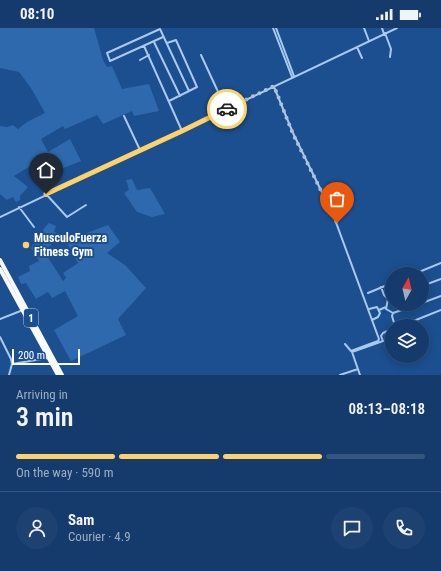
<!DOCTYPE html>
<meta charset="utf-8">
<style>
body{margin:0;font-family:"Roboto Condensed",sans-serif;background:#1d4271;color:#f1f3f6;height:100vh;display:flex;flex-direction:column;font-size:15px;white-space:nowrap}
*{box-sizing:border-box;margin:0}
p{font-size:13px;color:#9dadc1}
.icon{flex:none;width:22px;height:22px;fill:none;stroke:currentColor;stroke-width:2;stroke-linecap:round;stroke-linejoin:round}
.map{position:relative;height:347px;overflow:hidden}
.panel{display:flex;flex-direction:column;background:#143b6b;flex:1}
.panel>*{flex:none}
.needle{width:26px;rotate:8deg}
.buttons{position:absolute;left:385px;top:239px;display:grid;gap:8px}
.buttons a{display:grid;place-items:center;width:44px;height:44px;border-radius:50%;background:#143b6b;box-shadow:0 2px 10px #0003,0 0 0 1px #33557e;font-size:20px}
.scale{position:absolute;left:12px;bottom:10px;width:68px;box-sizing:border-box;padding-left:4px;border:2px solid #fff;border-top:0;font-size:11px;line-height:14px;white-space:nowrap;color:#fff;-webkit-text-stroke:3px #1b4f8f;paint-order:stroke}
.pin{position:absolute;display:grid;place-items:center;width:34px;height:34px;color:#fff;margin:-41px -17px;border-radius:50% 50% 50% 0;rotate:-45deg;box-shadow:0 0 4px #0007}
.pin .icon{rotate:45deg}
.courier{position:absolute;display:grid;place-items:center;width:40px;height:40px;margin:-20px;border:3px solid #ffd166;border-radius:50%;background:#fff;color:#222;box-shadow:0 1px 5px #0007}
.head em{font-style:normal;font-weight:600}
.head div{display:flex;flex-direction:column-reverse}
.head{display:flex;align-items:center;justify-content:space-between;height:68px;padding:0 16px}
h1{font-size:26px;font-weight:600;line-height:30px}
.bar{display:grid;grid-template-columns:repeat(4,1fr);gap:6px 4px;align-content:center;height:48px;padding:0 16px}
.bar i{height:5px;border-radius:3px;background:#33557e}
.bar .selected{background:#ffd166}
.bar p{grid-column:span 4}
.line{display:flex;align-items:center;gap:10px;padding:0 16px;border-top:1px solid #33557e}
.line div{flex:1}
.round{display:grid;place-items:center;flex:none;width:42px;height:42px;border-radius:21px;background:#1d4271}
.status{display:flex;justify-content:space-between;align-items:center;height:28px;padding:0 20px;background:#143b6b;direction:ltr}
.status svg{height:11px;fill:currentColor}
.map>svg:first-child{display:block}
.green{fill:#2e69ad}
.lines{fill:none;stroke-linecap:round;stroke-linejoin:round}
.minor{stroke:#a9c9ee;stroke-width:2}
.trunk{stroke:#f8faff;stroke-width:4}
.done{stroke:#afc1d8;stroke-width:4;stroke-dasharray:0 7.2}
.route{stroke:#ffd166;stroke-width:5}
.poi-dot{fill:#ffd166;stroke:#1b4f8f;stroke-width:1.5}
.labels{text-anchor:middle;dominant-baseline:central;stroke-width:4;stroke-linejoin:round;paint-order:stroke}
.shield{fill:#1b4f8f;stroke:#bbcadd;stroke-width:1}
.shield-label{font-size:11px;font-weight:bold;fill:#fff}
.poi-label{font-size:12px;font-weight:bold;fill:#fff;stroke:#1b4f8f;text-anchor:start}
</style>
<div class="status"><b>08:10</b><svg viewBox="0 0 49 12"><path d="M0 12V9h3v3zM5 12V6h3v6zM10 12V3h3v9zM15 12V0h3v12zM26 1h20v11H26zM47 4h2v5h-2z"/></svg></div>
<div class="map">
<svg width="441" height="347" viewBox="0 0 441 347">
<rect width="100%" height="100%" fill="#1b4f8f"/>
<path class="green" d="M0 0H94L103 32 107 39 112 38 122 61 149 56 159 83 134 88 132 83 103 96 97 87 65 101 63 98 41 111 48 124 70 111 81 133 61 141 57 133 51 135 42 144 37 134 14 148 28 159 20 168V172L16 174 13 169 7 172 0 166V98L7 99 13 97 18 101 27 94 45 85 31 60 19 44 0 40Z
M132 151 137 162 150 160 165 186 152 189 137 184 124 165 129 162 126 152Z
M49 195 56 198 54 204 58 205 62 209 49 218 47 228 63 253 66 250 63 245 78 235 66 213 108 197 120 214 107 225 125 237 146 260 118 291 126 307 71 333 54 302 78 288 65 263 52 270 48 264 36 271 26 255 21 256 18 249 30 243 29 238 39 233 31 220 45 199Z"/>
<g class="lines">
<path class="minor" d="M273 0 292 49
M276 0 294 48
M364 0 369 13
M382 0 384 6
M385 5 391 21 390 29
M163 9 110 33 107 25 160 1 189 63
M154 14 180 68
M167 15 176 12 197 59 169 73
M144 18 182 103
M357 19 362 30
M201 27 226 81
M140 32 149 27
M274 59 293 105 334 189 379 311 378 313 351 323 345 316
M124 88 140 122
M46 166 67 189 86 177
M19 179 34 199
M0 189 397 0
M414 246 441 235
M422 258 441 251
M381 259 384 267 388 271
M368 265 392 255
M388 271 386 281 393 285 419 276
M422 275 441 268
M369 281 377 279 380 285 378 289 372 292
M379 282 386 279
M393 285 392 288 395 298
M0 291 23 282
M401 298 441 282
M0 309 11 331 12 336
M9 347 12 336 48 330
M340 347 358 341
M360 347 352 324 383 313 381 308 383 305 392 301"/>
<path class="trunk" d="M0 232 62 347
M0 241 58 347"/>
</g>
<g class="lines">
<path class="done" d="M227 81 274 58 293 106 337 195"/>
<path class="route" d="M46 166 182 103 227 81"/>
</g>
<circle class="poi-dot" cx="26" cy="217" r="4"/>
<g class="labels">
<rect class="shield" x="24" y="281" width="14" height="18" rx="3"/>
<g class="shield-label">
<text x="31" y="290">1</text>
</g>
<g class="poi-label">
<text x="34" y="210">MusculoFuerza<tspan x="34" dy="14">Fitness Gym</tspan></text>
</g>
</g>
</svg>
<div class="buttons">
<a><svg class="needle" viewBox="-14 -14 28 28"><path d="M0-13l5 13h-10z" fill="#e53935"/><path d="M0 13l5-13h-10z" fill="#9dadc1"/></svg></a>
<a><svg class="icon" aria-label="layers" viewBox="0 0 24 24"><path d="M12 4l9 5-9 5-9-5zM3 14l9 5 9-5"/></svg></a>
</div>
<div class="scale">200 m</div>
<div class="pin" style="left:337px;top:195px;background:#ea580c"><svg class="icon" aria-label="bag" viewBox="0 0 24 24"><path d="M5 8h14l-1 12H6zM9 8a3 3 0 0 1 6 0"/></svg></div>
<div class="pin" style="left:46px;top:166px;background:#1f2937"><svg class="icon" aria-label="home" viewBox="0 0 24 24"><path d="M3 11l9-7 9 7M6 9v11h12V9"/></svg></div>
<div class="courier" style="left:227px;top:81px"><svg class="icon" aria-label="car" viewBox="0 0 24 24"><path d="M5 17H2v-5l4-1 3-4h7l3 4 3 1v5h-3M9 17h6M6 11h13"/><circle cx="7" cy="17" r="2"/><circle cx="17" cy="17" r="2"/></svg></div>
</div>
<section class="panel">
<div class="head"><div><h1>3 min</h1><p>Arriving in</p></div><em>08:13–08:18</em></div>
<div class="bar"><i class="selected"></i><i class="selected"></i><i class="selected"></i><i></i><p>On the way · 590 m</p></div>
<div class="line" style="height:72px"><a class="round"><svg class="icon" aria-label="person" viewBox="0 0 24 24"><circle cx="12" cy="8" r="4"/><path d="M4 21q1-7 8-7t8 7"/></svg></a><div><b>Sam</b><p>Courier · 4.9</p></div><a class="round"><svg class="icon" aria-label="chat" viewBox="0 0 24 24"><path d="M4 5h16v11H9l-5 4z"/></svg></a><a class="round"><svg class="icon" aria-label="phone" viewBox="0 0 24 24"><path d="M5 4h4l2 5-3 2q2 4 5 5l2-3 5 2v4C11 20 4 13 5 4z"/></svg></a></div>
</section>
